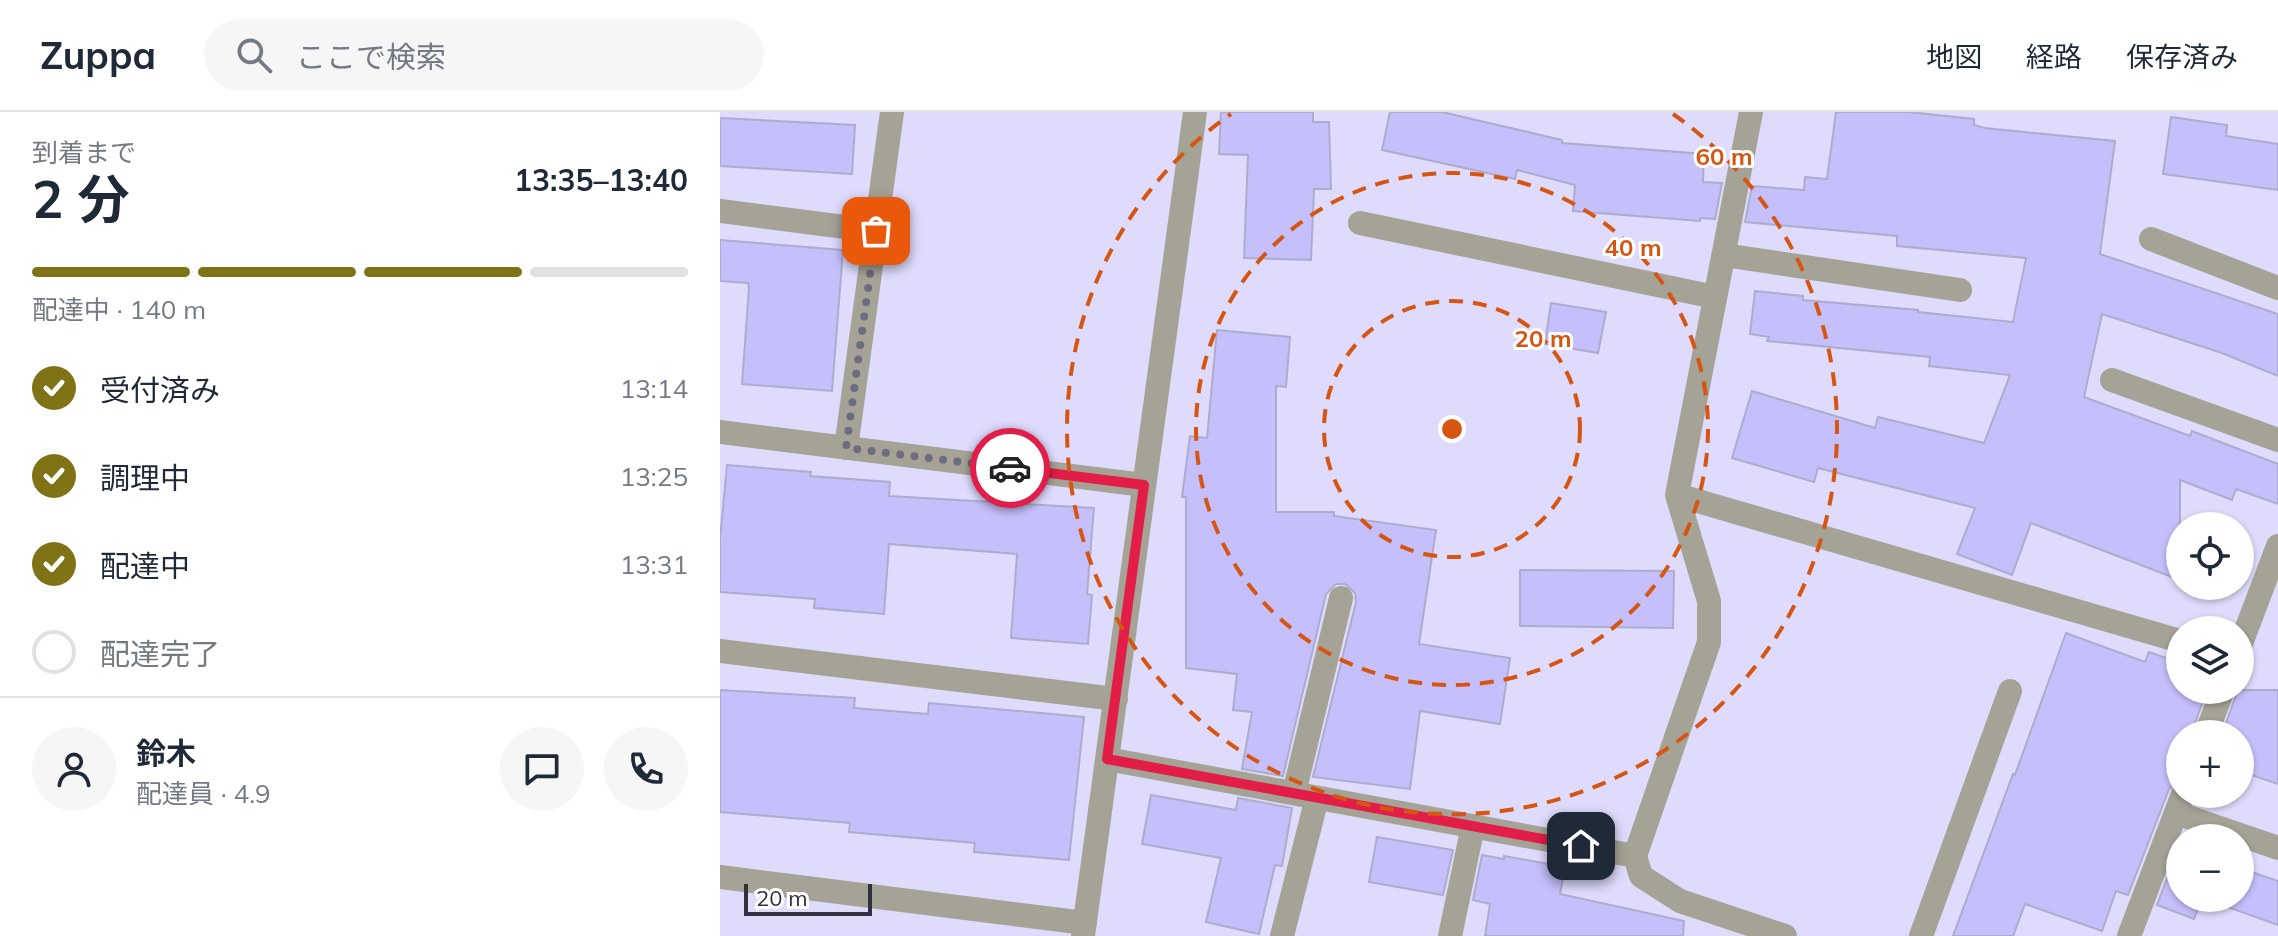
<!DOCTYPE html>
<html lang="ja">
<meta charset="utf-8">
<style>
body{margin:0;font-family:Mulish,"Noto Sans JP",sans-serif;background:#f6f6f7;color:#1f2937;height:100vh;display:flex;flex-direction:column;font-size:30px;white-space:nowrap}
*{box-sizing:border-box;margin:0}
p{font-size:26px;color:#747a83}
.icon{flex:none;width:44px;height:44px;fill:none;stroke:currentColor;stroke-width:2;stroke-linecap:round;stroke-linejoin:round}
.map{position:relative;flex:1;overflow:hidden}
.panel{display:flex;flex-direction:column;background:#fff;width:720px}
.panel>*{flex:none}
.controls{position:absolute;left:1446px;top:400px;display:grid;gap:16px}
.controls a{display:grid;place-items:center;width:88px;height:88px;border-radius:50%;background:#fff;box-shadow:0 2px 6px #0004;font-size:40px}
.scale{position:absolute;left:24px;bottom:20px;width:128px;box-sizing:border-box;padding-left:8px;border:4px solid #31303d;border-top:0;font-size:22px;line-height:28px;white-space:nowrap;color:#31303d;-webkit-text-stroke:6px #fff;paint-order:stroke}
.pin{position:absolute;display:grid;place-items:center;width:68px;height:68px;color:#fff;margin:-34px;border-radius:16px;box-shadow:0 4px 12px #0006}
.courier{position:absolute;display:grid;place-items:center;width:80px;height:80px;margin:-40px;border:6px solid #e11d48;border-radius:50%;background:#fff;color:#222;box-shadow:0 2px 10px #0007}
.summary em{font-style:normal;font-weight:700}
.summary div{display:flex;flex-direction:column-reverse}
.summary{display:flex;align-items:center;justify-content:space-between;height:136px;padding:0 32px}
h1{font-size:52px;font-weight:700;line-height:60px}
.bar{display:grid;grid-template-columns:repeat(4,1fr);gap:12px 8px;align-content:center;height:96px;padding:0 32px}
.bar i{height:10px;border-radius:6px;background:#e0e1e3}
.bar .selected{background:#7f7315}
.bar p{grid-column:span 4}
.line{display:flex;align-items:center;gap:20px;padding:0 32px;border-top:2px solid #e0e1e3}
.line div{flex:1}
.round{display:grid;place-items:center;flex:none;width:84px;height:84px;border-radius:42px;background:#f6f6f7}
ol{padding:0 32px;list-style:none}
li{display:flex;align-items:center;gap:24px;height:88px}
li p{margin-inline-start:auto}
li .icon{padding:8px;border-radius:50%;background:#7f7315;color:#fff;stroke-width:4}
li:last-child{color:#747a83}
li i{width:44px;height:44px;border:4px solid #e0e1e3;border-radius:50%}
header{display:flex;align-items:center;gap:48px;box-sizing:border-box;height:112px;padding:0 40px;background:#fff;border-bottom:2px solid #e0e1e3}
header strong{font-size:38px}
nav{display:flex;gap:44px;margin-inline-start:auto;font-size:28px}
.search{width:560px;height:72px;background:#f6f6f7;display:flex;align-items:center;gap:20px;box-sizing:border-box;padding:0 28px;border-radius:44px;color:#747a83;font-size:30px}
main{display:flex;flex:1;min-height:0}
.map>svg:first-child{display:block}
.building{fill:#c5bffb;stroke:#aeaccc;stroke-width:2}
.lines{fill:none;stroke-linecap:round;stroke-linejoin:round}
.street{stroke:#a5a395;stroke-width:24}
.done{stroke:#6e6c80;stroke-width:8;stroke-dasharray:0 14.4}
.route{stroke:#e11d48;stroke-width:10}
.ring{fill:none;stroke:#d65511;stroke-width:4;stroke-dasharray:14 10}
.centre{fill:#d65511;stroke:#fff;stroke-width:4}
.ring-label{font-size:24px;text-anchor:middle;font-weight:bold;fill:#d65511;stroke:#fff;stroke-width:6;stroke-linejoin:round;paint-order:stroke}
</style>
<header>
<strong>Zuppa</strong>
<div class="search"><svg class="icon" aria-label="search" viewBox="0 0 24 24"><circle cx="10" cy="10" r="6"/><path d="M15 15l6 6"/></svg>ここで検索</div>
<nav><a>地図</a><a>経路</a><a>保存済み</a></nav>
</header>
<main>
<section class="panel">
<div class="summary"><div><h1>2 分</h1><p>到着まで</p></div><em>13:35–13:40</em></div>
<div class="bar"><i class="selected"></i><i class="selected"></i><i class="selected"></i><i></i><p>配達中 · 140 m</p></div>
<ol>
<li><svg class="icon" aria-label="check" viewBox="0 0 24 24"><path d="M5 12l5 5 9-10"/></svg>受付済み<p>13:14</p></li>
<li><svg class="icon" aria-label="check" viewBox="0 0 24 24"><path d="M5 12l5 5 9-10"/></svg>調理中<p>13:25</p></li>
<li><svg class="icon" aria-label="check" viewBox="0 0 24 24"><path d="M5 12l5 5 9-10"/></svg>配達中<p>13:31</p></li>
<li><i></i>配達完了</li>
</ol>
<div class="line" style="height:144px"><a class="round"><svg class="icon" aria-label="person" viewBox="0 0 24 24"><circle cx="12" cy="8" r="4"/><path d="M4 21q1-7 8-7t8 7"/></svg></a><div><b>鈴木</b><p>配達員 · 4.9</p></div><a class="round"><svg class="icon" aria-label="chat" viewBox="0 0 24 24"><path d="M4 5h16v11H9l-5 4z"/></svg></a><a class="round"><svg class="icon" aria-label="phone" viewBox="0 0 24 24"><path d="M5 4h4l2 5-3 2q2 4 5 5l2-3 5 2v4C11 20 4 13 5 4z"/></svg></a></div>
</section>
<div class="map">
<svg width="1558" height="824" viewBox="0 0 1558 824">
<rect width="100%" height="100%" fill="#dedbfd"/>
<path class="building" d="M501 0H593V10H609L611 77H594L591 148 524 146 528 43 499 42Z
M670 0H722L842 28V31L984 42 983 70 1002 71 995 107 980 106V109L853 99 855 73 797 58 795 67 662 38Z
M1116 0H1188L1254 7V13L1265 16 1395 29 1380 142 1558 202V264L1502 241 1382 202 1364 285 1470 324 1472 319 1558 352V392L1516 377 1512 388 1460 368V468L1311 411 1292 463 1237 442 1255 396 1098 356 1094 370 1012 346 1032 279 1155 316 1158 305 1264 331 1290 263 1209 254 1210 245 1047 229 1049 225 1030 222 1035 179 1083 184V188L1198 198V200L1293 210 1306 146 1177 134V124L1025 110 1032 74 1084 78 1085 65 1107 67Z
M1451 5 1507 13 1506 24 1558 32V78L1443 62Z
M0 6 135 13 132 62 0 54Z
M0 128 123 138 112 279 22 272 29 176 28 171 0 169Z
M831 191 886 200 878 241 825 232Z
M497 218 570 225 566 275 556 274V400H614V404L716 418 699 532 790 546 780 612 700 599 690 677 593 665 636 490 635 481 625 472H616L606 482 563 664 522 657 532 600 513 598 517 562 466 556V385H462L470 324 487 326Z
M7 353 91 360 90 364 170 370 169 384 374 396 367 482 372 483 368 532 291 526 297 442 169 432 164 502 94 496 95 487 0 480V428Z
M800 458 954 459 953 516 800 514Z
M1346 521 1425 550 1429 540 1460 551V578H1487L1471 622H1460V667L1449 677 1408 783 1396 779 1382 819 1305 792 1293 824H1233L1293 662 1295 663Z
M0 578 135 586 134 596 208 602 209 591 364 605 349 748 254 740 255 731 129 720 130 711 0 700Z
M1518 578H1558V672L1520 659V622H1502Z
M431 683 516 698 518 686 572 696 562 754 555 753 539 822 486 810 501 746 422 732Z
M657 725 733 738 723 783 649 770Z
M1460 732V786H1482L1474 807 1437 793Z
M762 743 784 747V744L845 755 840 782 964 809 963 824H765L770 792 753 788Z
M1520 756 1558 769V813L1483 786H1520Z"/>
<g class="lines">
<path class="street" d="M1031 0 957 383 989 489V530L915 744 921 764 960 789 1065 824
M0 99 156 119
M640 111 995 185
M1431 127 1558 176
M1004 143 1240 178
M1392 268 1558 328
M0 320 424 373
M126 336 172 0
M957 383 1460 529
M1520 534 1558 434
M0 539 396 587
M1486 622 1503 578
M387 647 915 744
M574 681 621 486
M1456 701 1558 736
M0 765 365 811
M363 824 475 0
M562 824 597 686
M730 824 753 714
M1201 824 1290 579
M1409 824 1463 682"/>
</g>
<g class="lines">
<path class="done" d="M156 119 126 336 290 356"/>
<path class="route" d="M290 356 424 373 387 647 861 734"/>
</g>
<g class="ring">
<circle cx="732" cy="317" r="128"/>
<circle cx="732" cy="317" r="256"/>
<path d="M953 2A385 385 0 1 1 511 2"/>
</g>
<circle cx="732" cy="317" r="12" class="centre"/>
<g class="ring-label">
<text x="1004" y="53">60 m</text>
<text x="913" y="144">40 m</text>
<text x="823" y="235">20 m</text>
</g>
</svg>
<div class="controls">
<a><svg class="icon" aria-label="locate" viewBox="0 0 24 24"><circle cx="12" cy="12" r="6"/><path d="M12 2v4M12 18v4M2 12h4M18 12h4"/></svg></a>
<a><svg class="icon" aria-label="layers" viewBox="0 0 24 24"><path d="M12 4l9 5-9 5-9-5zM3 14l9 5 9-5"/></svg></a>
<a>+</a>
<a>−</a>
</div>
<div class="scale">20 m</div>
<div class="pin" style="left:156px;top:119px;background:#ea580c"><svg class="icon" aria-label="bag" viewBox="0 0 24 24"><path d="M5 8h14l-1 12H6zM9 8a3 3 0 0 1 6 0"/></svg></div>
<div class="pin" style="left:861px;top:734px;background:#1f2937"><svg class="icon" aria-label="home" viewBox="0 0 24 24"><path d="M3 11l9-7 9 7M6 9v11h12V9"/></svg></div>
<div class="courier" style="left:290px;top:356px"><svg class="icon" aria-label="car" viewBox="0 0 24 24"><path d="M5 17H2v-5l4-1 3-4h7l3 4 3 1v5h-3M9 17h6M6 11h13"/><circle cx="7" cy="17" r="2"/><circle cx="17" cy="17" r="2"/></svg></div>
</div>
</main>
